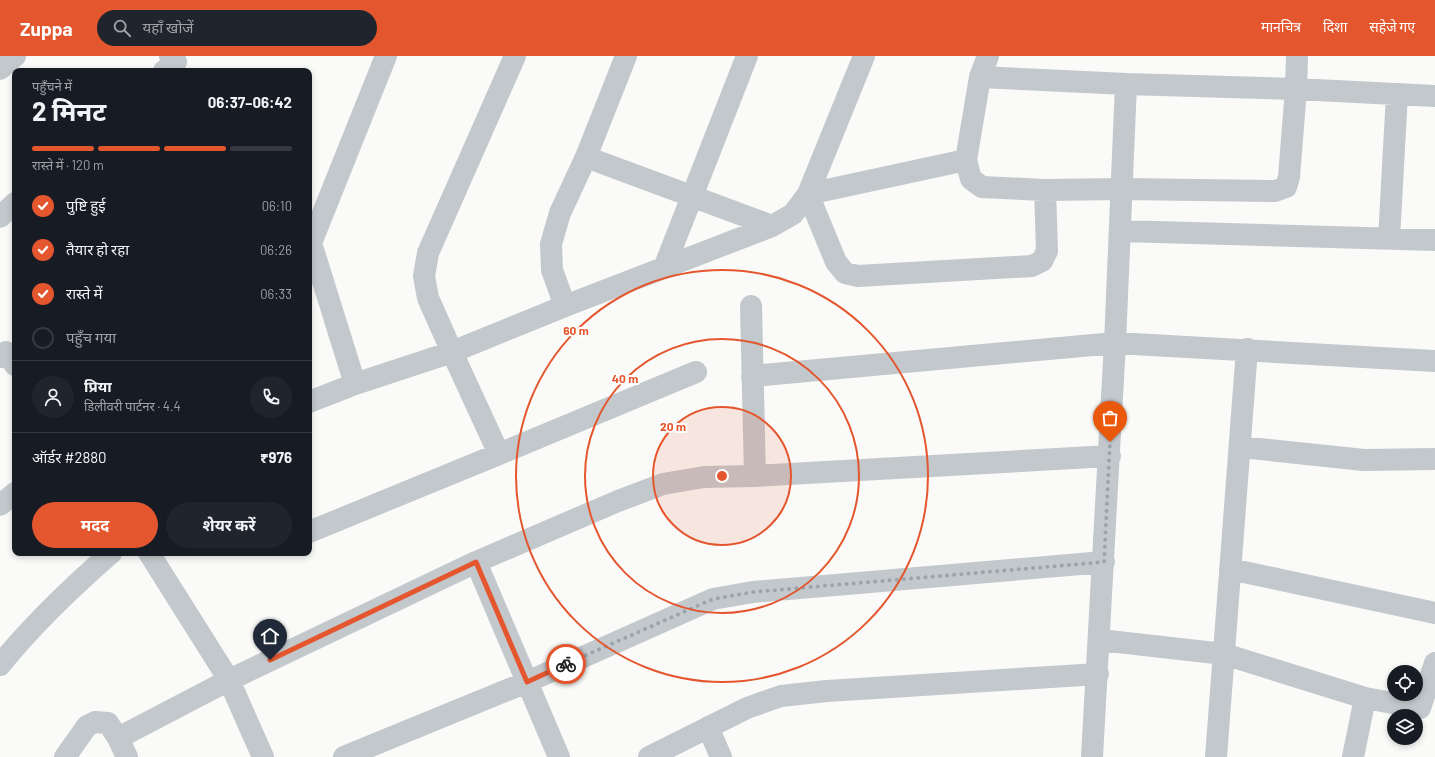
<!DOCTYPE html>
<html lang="hi">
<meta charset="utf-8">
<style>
body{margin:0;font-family:Barlow,"Noto Sans Devanagari",sans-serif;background:#20242c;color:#f1f3f6;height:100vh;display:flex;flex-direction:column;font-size:15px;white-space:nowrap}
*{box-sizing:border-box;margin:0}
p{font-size:13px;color:#9ea1a6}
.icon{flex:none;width:22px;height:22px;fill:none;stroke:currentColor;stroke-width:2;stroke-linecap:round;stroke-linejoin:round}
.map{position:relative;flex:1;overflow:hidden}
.sheet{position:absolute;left:12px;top:12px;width:300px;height:488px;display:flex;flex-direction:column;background:#171b24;border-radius:8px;box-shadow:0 2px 6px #0003}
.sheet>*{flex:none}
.buttons{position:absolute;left:1387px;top:609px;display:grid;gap:8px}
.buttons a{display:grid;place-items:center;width:36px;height:36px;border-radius:50%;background:#171b24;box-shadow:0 2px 6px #0003;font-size:20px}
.pin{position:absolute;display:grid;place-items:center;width:34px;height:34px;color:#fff;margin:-41px -17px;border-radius:50% 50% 50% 0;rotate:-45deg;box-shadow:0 0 4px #0007}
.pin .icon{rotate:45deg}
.courier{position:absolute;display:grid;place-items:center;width:40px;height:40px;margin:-20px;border:3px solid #e4572e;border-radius:50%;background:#fff;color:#222;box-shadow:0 1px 5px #0007}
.headline em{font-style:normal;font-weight:700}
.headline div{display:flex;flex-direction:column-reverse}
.headline{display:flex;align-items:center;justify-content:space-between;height:68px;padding:0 20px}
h1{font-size:26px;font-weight:700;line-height:30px}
.bar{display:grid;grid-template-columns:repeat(4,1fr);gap:6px 4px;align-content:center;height:48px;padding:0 20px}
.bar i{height:5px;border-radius:3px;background:#363941}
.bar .on{background:#e4572e}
.bar p{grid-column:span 4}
.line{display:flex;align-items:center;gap:10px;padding:0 20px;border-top:1px solid #363941}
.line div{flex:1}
.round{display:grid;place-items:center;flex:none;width:42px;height:42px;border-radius:21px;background:#20242c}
ol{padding:0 20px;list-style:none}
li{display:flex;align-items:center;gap:12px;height:44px}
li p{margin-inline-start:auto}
li .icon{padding:4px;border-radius:50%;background:#e4572e;color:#fff;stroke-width:4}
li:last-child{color:#9ea1a6}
li i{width:22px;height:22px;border:2px solid #363941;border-radius:50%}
.button{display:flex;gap:8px;margin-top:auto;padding:8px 20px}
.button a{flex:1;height:46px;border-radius:24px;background:#e4572e;color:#fff;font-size:16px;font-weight:700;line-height:46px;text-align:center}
.button a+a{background:#20242c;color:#f1f3f6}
header{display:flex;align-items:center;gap:24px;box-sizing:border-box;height:56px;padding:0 20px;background:#e4572e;color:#fff}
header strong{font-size:19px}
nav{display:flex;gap:22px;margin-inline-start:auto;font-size:14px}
.search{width:280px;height:36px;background:#20242c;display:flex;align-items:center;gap:10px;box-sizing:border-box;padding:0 14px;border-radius:22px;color:#9ea1a6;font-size:15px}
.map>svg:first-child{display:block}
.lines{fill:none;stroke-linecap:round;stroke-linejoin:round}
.minor{stroke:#c3c8cc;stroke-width:22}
.done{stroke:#99a4ac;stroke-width:4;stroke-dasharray:0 7.2}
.route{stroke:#e4572e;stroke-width:5}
.ring{fill:none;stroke:#e4572e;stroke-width:2}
.centre{fill:#e4572e;stroke:#fff;stroke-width:2}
.ring-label{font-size:12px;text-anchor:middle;font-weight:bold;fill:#e4572e;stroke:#fff;stroke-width:4;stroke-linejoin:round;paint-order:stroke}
</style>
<header>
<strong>Zuppa</strong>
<div class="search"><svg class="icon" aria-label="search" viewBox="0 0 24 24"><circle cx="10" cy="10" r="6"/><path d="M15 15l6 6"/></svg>यहाँ खोजें</div>
<nav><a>मानचित्र</a><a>दिशा</a><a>सहेजे गए</a></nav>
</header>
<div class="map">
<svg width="1435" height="701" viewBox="0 0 1435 701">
<rect width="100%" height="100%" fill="#fafaf8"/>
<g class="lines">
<path class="minor" d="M626 0 586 101 560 157 551 188 552 214 565 250 452 296 499 398 696 316
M988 0 980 21 966 104 808 138 836 206 845 217 858 220 1032 210 1042 205 1047 195 1045 134
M1297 0 1296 33 1435 40
M0 13 15 0
M164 15 176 6 170 0
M980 21 1126 28 1115 287 1092 701
M586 101 772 170
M966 104 971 123 982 131 1045 134 1123 133 1275 135 1286 131 1289 121 1296 33 1126 28
M0 161 15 147
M1121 175 1435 184
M1389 183 1397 38
M311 187 355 328
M309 188 311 187 386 0
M664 212 747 0
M565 250 772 170 793 158 808 138 864 0
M751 250 755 420
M0 301 6 296 15 309
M752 320 1115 287 1435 305
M309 346 355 328 452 296 428 242 424 220 428 197 515 0
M1241 391 1364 404 1435 403
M0 449 15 437
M309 476 499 398
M149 497 229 624 263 701
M476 506 559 701
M1230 513 1435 557
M1100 584 1224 598 1365 642 1420 652 1435 607
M0 609C33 568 71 532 111 497
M708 671 721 701
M118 682 229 624 476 506 618 445 663 428 704 421 755 420 1110 400
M65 701 87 670 95 666 108 667 118 682 127 701
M344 701 527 626 713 543 753 536 1104 506
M649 701 747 652 781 640 827 635 1098 618
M1216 701 1247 293
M1353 701 1365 642"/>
</g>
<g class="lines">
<path class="done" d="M566 608 713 543 753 536 1104 506 1110 386"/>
<path class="route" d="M270 604 476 506 527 626 566 608"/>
</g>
<circle cx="722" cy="420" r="69" fill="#e4572e" fill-opacity=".12"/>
<g class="ring">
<circle cx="722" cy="420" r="69"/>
<circle cx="722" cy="420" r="137"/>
<circle cx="722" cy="420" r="206"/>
</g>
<circle cx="722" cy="420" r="6" class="centre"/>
<g class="ring-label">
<text x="576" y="279">60 m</text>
<text x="625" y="327">40 m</text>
<text x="673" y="375">20 m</text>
</g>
</svg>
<div class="buttons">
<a><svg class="icon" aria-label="locate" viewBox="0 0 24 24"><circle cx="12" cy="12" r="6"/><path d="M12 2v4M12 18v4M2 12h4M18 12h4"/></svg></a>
<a><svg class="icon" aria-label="layers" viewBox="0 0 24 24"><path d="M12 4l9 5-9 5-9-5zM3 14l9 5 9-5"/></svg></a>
</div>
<div class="pin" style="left:1110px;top:386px;background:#ea580c"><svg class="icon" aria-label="bag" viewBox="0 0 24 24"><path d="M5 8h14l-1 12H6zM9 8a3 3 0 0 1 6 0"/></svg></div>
<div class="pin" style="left:270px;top:604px;background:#1f2937"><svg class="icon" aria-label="home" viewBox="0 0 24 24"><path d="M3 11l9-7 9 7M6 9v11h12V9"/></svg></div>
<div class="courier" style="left:566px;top:608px"><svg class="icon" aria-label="bike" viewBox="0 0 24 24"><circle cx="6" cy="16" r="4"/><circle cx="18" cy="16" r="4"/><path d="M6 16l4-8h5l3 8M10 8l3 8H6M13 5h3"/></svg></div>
<section class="sheet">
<div class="headline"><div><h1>2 मिनट</h1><p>पहुँचने में</p></div><em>06:37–06:42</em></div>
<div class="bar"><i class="on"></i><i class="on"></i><i class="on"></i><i></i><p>रास्ते में · 120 m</p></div>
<ol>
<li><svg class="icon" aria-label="check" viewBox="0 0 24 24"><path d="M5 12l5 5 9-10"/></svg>पुष्टि हुई<p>06:10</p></li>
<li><svg class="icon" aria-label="check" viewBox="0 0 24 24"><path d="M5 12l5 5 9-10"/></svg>तैयार हो रहा<p>06:26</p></li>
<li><svg class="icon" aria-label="check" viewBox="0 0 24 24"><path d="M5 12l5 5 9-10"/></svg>रास्ते में<p>06:33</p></li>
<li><i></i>पहुँच गया</li>
</ol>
<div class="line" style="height:72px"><a class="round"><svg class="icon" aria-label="person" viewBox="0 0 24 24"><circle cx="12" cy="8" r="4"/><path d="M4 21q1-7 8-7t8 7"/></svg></a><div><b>प्रिया</b><p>डिलीवरी पार्टनर · 4.4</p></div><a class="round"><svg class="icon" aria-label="phone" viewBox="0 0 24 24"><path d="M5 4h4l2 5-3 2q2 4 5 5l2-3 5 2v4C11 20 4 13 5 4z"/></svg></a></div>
<div class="line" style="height:52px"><div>ऑर्डर #2880</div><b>₹976</b></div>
<div class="button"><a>मदद</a><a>शेयर करें</a></div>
</section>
</div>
